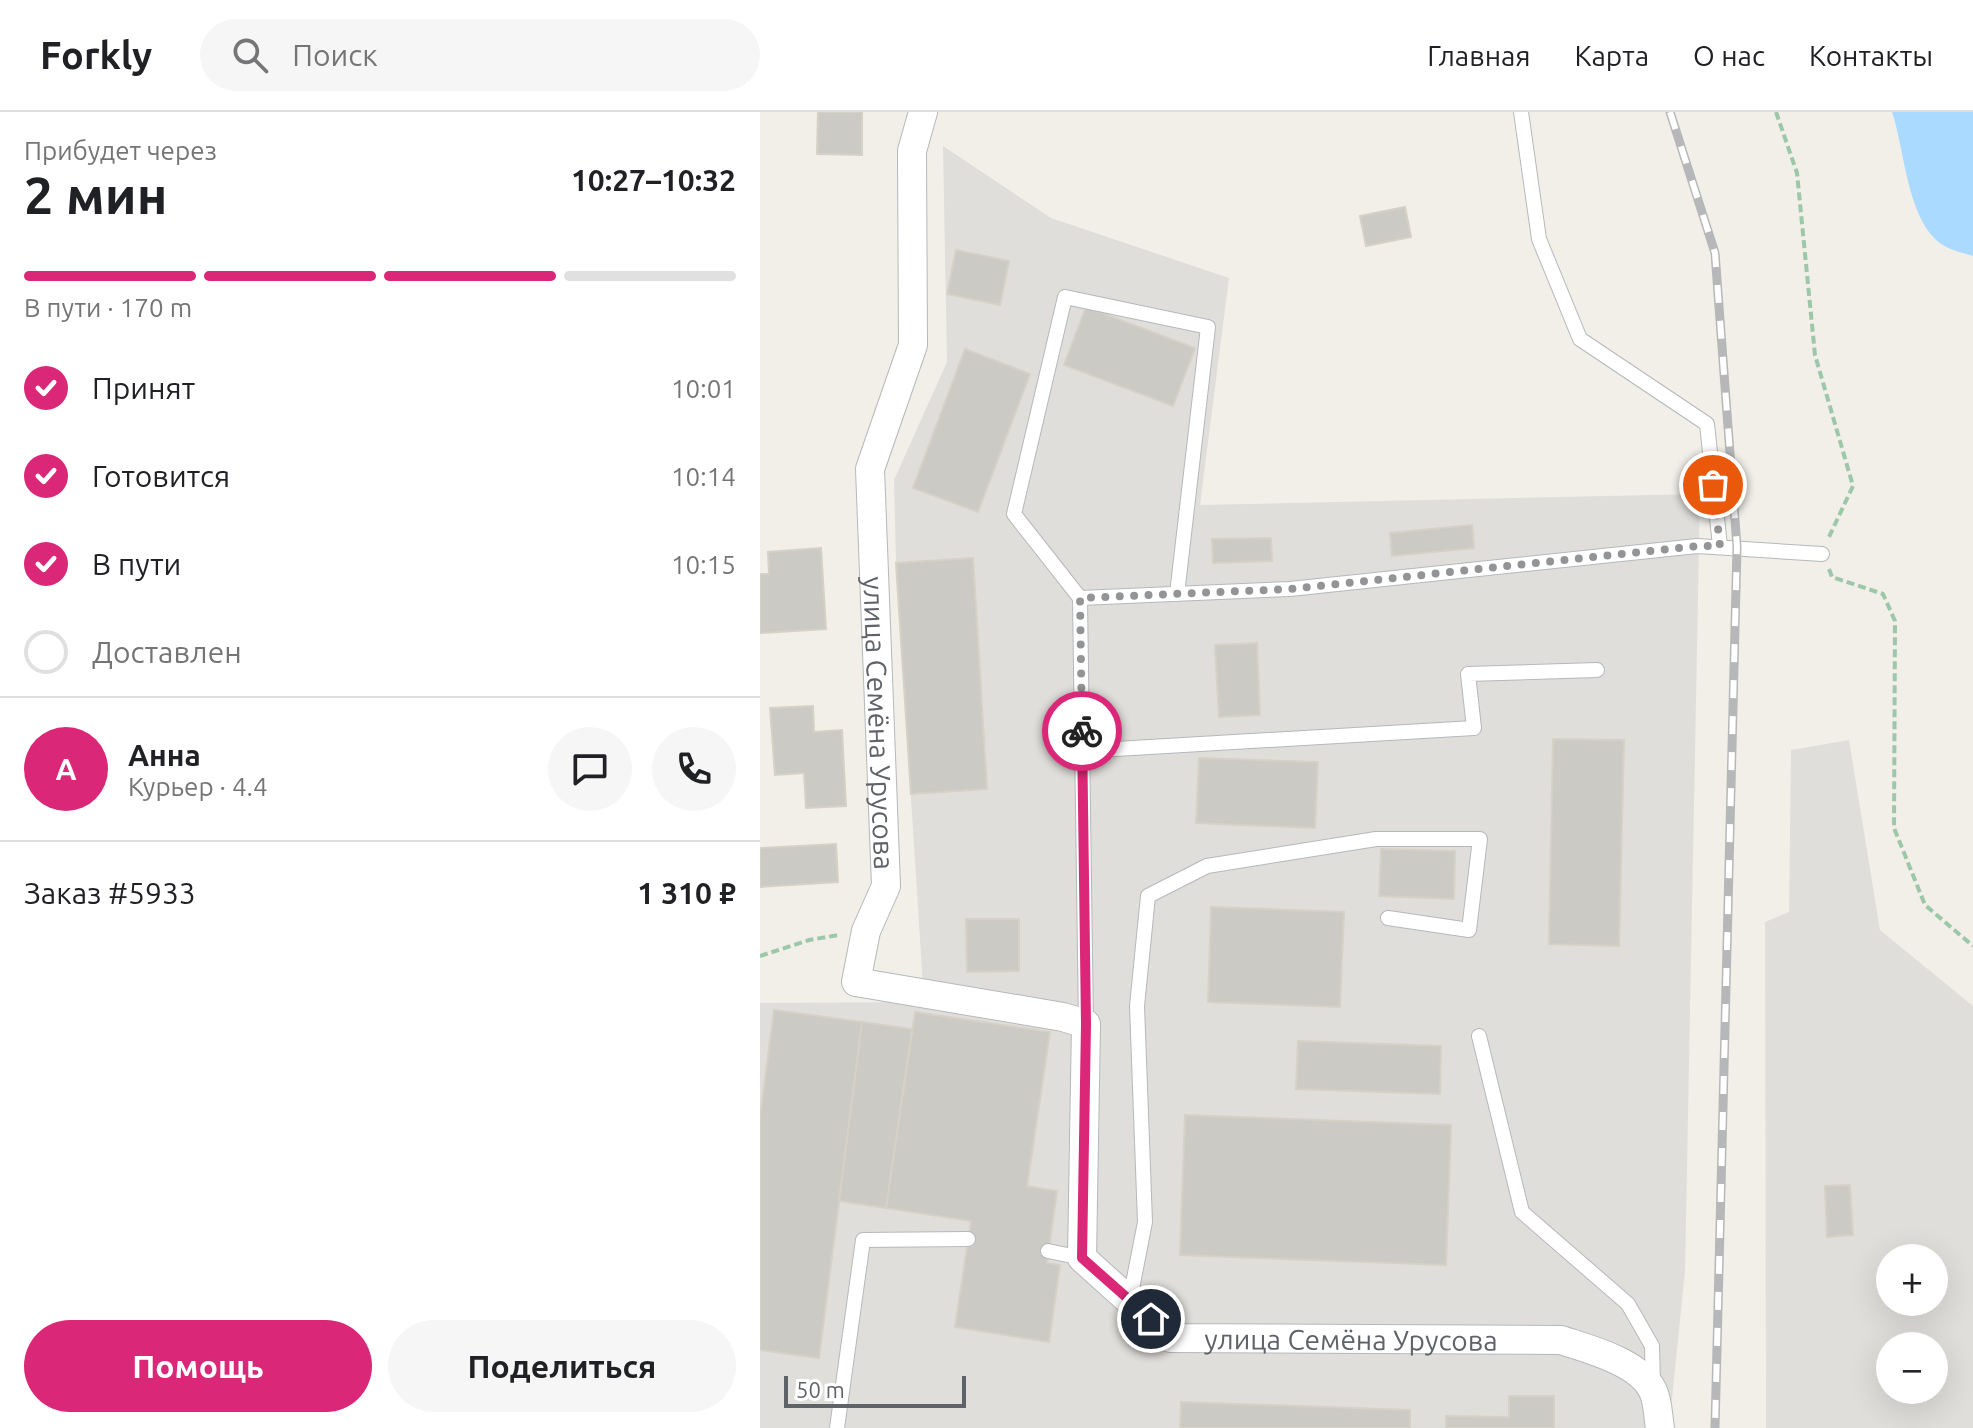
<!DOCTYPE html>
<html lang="ru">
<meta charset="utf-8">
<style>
body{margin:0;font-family:Ubuntu,sans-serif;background:#f6f6f6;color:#202124;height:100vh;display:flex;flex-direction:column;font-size:30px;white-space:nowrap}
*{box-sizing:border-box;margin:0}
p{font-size:26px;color:#757577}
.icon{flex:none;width:44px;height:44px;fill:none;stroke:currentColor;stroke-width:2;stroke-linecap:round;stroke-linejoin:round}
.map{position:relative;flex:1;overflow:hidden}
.side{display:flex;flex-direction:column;background:#fff;width:760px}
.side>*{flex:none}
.fabs{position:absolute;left:1116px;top:1132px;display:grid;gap:16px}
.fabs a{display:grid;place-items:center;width:72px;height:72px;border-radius:50%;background:#fff;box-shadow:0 8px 32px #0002;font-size:40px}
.scale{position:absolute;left:24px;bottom:20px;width:182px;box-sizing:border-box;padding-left:8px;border:4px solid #5f6368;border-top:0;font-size:22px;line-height:28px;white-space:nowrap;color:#5f6368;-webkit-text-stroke:6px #fff;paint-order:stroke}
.pin{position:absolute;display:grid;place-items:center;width:68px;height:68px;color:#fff;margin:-34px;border:4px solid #fff;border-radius:50%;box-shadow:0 2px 8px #0007}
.courier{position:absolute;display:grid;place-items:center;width:80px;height:80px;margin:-40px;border:6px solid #db2777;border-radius:50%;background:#fff;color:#222;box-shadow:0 2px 10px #0007}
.headline em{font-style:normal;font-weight:600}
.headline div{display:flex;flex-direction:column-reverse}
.headline{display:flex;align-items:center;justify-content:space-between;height:136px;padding:0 24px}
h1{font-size:52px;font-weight:600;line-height:60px}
.bar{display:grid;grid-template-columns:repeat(4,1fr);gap:12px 8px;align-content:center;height:96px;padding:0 24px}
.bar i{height:10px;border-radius:6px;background:#e0e0e0}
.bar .on{background:#db2777}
.bar p{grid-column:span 4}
.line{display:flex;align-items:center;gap:20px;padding:0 24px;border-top:2px solid #e0e0e0}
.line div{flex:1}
.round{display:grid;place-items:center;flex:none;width:84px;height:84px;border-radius:42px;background:#f6f6f6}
ol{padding:0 24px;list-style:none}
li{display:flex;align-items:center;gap:24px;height:88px}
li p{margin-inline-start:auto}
li .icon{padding:8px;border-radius:50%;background:#db2777;color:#fff;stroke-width:4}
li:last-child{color:#757577}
li i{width:44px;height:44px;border:4px solid #e0e0e0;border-radius:50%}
.cta{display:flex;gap:16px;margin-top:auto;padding:16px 24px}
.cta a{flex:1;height:92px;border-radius:48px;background:#db2777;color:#fff;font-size:32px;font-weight:600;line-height:92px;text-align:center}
.cta a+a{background:#f6f6f6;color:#202124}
header{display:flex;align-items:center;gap:48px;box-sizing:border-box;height:112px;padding:0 40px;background:#fff;border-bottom:2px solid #e0e0e0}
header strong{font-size:38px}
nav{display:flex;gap:44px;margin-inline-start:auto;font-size:28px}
.search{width:560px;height:72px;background:#f6f6f6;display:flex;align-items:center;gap:20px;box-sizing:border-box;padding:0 28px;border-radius:44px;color:#757577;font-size:30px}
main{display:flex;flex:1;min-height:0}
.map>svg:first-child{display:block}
.industrial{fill:#e0deda;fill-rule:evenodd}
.water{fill:#aadaff}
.building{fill:#cccac5;stroke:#d6d1c6;stroke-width:2}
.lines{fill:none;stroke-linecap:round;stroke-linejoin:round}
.service-casing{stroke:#b5b8bc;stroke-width:16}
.minor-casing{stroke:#b5b8bc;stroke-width:30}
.path{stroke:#9cc7a9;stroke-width:4;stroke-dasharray:8 4;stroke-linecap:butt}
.service{stroke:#fff;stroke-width:14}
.minor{stroke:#fff;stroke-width:28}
.rail-casing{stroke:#b6b7b8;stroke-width:9}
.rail{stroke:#fff;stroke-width:6;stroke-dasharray:18;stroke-linecap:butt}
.done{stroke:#929495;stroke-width:8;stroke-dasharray:0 14.4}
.route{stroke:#db2777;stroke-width:10}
.labels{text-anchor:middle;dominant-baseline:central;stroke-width:8;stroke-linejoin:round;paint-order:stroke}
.street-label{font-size:28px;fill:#5f6368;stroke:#fff}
</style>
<header>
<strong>Forkly</strong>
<div class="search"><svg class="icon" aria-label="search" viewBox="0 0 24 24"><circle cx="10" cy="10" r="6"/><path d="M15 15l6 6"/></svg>Поиск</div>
<nav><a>Главная</a><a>Карта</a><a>О нас</a><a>Контакты</a></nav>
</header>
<main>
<section class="side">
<div class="headline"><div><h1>2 мин</h1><p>Прибудет через</p></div><em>10:27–10:32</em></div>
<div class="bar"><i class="on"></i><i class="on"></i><i class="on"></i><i></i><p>В пути · 170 m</p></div>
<ol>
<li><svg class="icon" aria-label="check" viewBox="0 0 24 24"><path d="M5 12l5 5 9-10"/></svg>Принят<p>10:01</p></li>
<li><svg class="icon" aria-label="check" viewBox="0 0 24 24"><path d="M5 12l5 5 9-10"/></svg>Готовится<p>10:14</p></li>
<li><svg class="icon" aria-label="check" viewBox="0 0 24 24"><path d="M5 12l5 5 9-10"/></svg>В пути<p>10:15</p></li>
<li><i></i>Доставлен</li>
</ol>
<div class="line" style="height:144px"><b class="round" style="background:#db2777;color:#fff">А</b><div><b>Анна</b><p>Курьер · 4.4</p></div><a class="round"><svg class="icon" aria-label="chat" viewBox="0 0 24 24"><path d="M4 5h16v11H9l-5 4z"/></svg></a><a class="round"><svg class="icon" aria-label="phone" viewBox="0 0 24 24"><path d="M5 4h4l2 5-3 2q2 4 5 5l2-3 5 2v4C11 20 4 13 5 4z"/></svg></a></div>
<div class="line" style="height:104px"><div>Заказ #5933</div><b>1 310 ₽</b></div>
<div class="cta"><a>Помощь</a><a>Поделиться</a></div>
</section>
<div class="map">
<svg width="1213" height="1316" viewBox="0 0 1213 1316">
<rect width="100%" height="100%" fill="#f1efe8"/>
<path class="industrial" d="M183 34 291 106 469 166 440 393 940 382 925 1159 909 1316H0V891L164 890 136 451 134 368 187 250Z
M1089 628 1120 818 1213 894V1316H1006L1005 810 1029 800 1031 638ZM1130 1146H1174V1190H1130ZM1130 1234H1174V1278H1130Z"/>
<path class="water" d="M1132 0H1213V144C1204 141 1192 139 1183 133 1147 110 1145 38 1132 0Z"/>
<path class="building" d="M58 0H102V43L57 42Z
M645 95 651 125 606 134 600 104Z
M196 138 249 149 240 193 187 182Z
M326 195 435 236 413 294 304 253Z
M205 237 270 262 218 400 153 376Z
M712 413 714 436 632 444 630 421Z
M511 426 512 449 453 451 452 427Z
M61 436 66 517 0 521V462H9L8 440Z
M213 446 227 677 151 682 136 451Z
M497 531 500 603 459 605 455 533Z
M53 594 54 620 82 618 86 694 46 696 44 661 15 663 10 596Z
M793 627 864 628 859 834 789 832Z
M439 646 558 650 555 716 436 711Z
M76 732 78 770 0 775V736Z
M621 737 695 739 694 787 619 784Z
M451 795 584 800 580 895 448 890Z
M206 807H259V859L207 860Z
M14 898 102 910 59 1246 0 1238V1006Z
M155 900 290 920 267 1074 297 1079 287 1151 300 1153 289 1230 195 1215 211 1109 126 1096Z
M102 910 152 917 126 1096 79 1089Z
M538 929 681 934 680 982 536 977Z
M425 1003 691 1013 686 1153 420 1143Z
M1090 1073 1093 1123 1067 1125 1065 1074Z
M749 1284H794V1316H686V1304L749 1305Z
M421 1290 650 1298V1316H420Z"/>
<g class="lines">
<defs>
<path id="service" d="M761 0 779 127 820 227 947 312 960 434
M320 486 254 402 305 185 448 215 417 482
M322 639 714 616 708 562 837 558
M326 912 320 486 530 477 937 434 1062 442
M719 924 762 1100 868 1192 892 1234 893 1273
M288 1139 322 1146
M370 1187 385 1110 377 894 388 784 447 754 616 727H720L709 818 628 806
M77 1316 103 1128 208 1127"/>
<g id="minor">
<path id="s1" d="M163 0 152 39 153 233 110 357 126 774 106 819 96 870 303 905 326 912 322 1146 411 1226 801 1228C828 1237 880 1250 893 1279 898 1289 898 1305 900 1316"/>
</g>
</defs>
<use href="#service" class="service-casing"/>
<use href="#minor" class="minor-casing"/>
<path class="path" d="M1016 0 1037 61 1055 243 1093 374 1068 427
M1069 457 1072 465 1123 482 1135 509 1134 716 1165 793 1213 834
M0 844 49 828 79 823"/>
<use href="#service" class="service"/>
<use href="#minor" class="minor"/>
<defs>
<path id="rail" d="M910 0 955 141 977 435 955 1316"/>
</defs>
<use href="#rail" class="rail-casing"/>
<use href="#rail" class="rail"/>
</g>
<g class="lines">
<path class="done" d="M322 619 320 486 530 477 937 434H960L953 373"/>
<path class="route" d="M322 619 326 912 322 1146 391 1207"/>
</g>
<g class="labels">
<g class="street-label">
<text stroke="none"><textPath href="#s1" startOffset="620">улица Семёна Урусова</textPath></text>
<text stroke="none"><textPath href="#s1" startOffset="1652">улица Семёна Урусова</textPath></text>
</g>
</g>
</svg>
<div class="fabs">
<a>+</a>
<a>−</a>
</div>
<div class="scale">50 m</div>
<div class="pin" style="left:953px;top:373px;background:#ea580c"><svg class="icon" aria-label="bag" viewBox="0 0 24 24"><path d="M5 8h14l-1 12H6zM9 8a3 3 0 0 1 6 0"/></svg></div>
<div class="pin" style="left:391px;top:1207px;background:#1f2937"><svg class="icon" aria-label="home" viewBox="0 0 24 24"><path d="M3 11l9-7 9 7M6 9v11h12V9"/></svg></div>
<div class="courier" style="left:322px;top:619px"><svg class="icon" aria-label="bike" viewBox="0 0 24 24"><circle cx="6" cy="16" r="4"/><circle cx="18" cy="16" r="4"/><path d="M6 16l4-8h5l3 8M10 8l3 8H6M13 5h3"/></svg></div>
</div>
</main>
